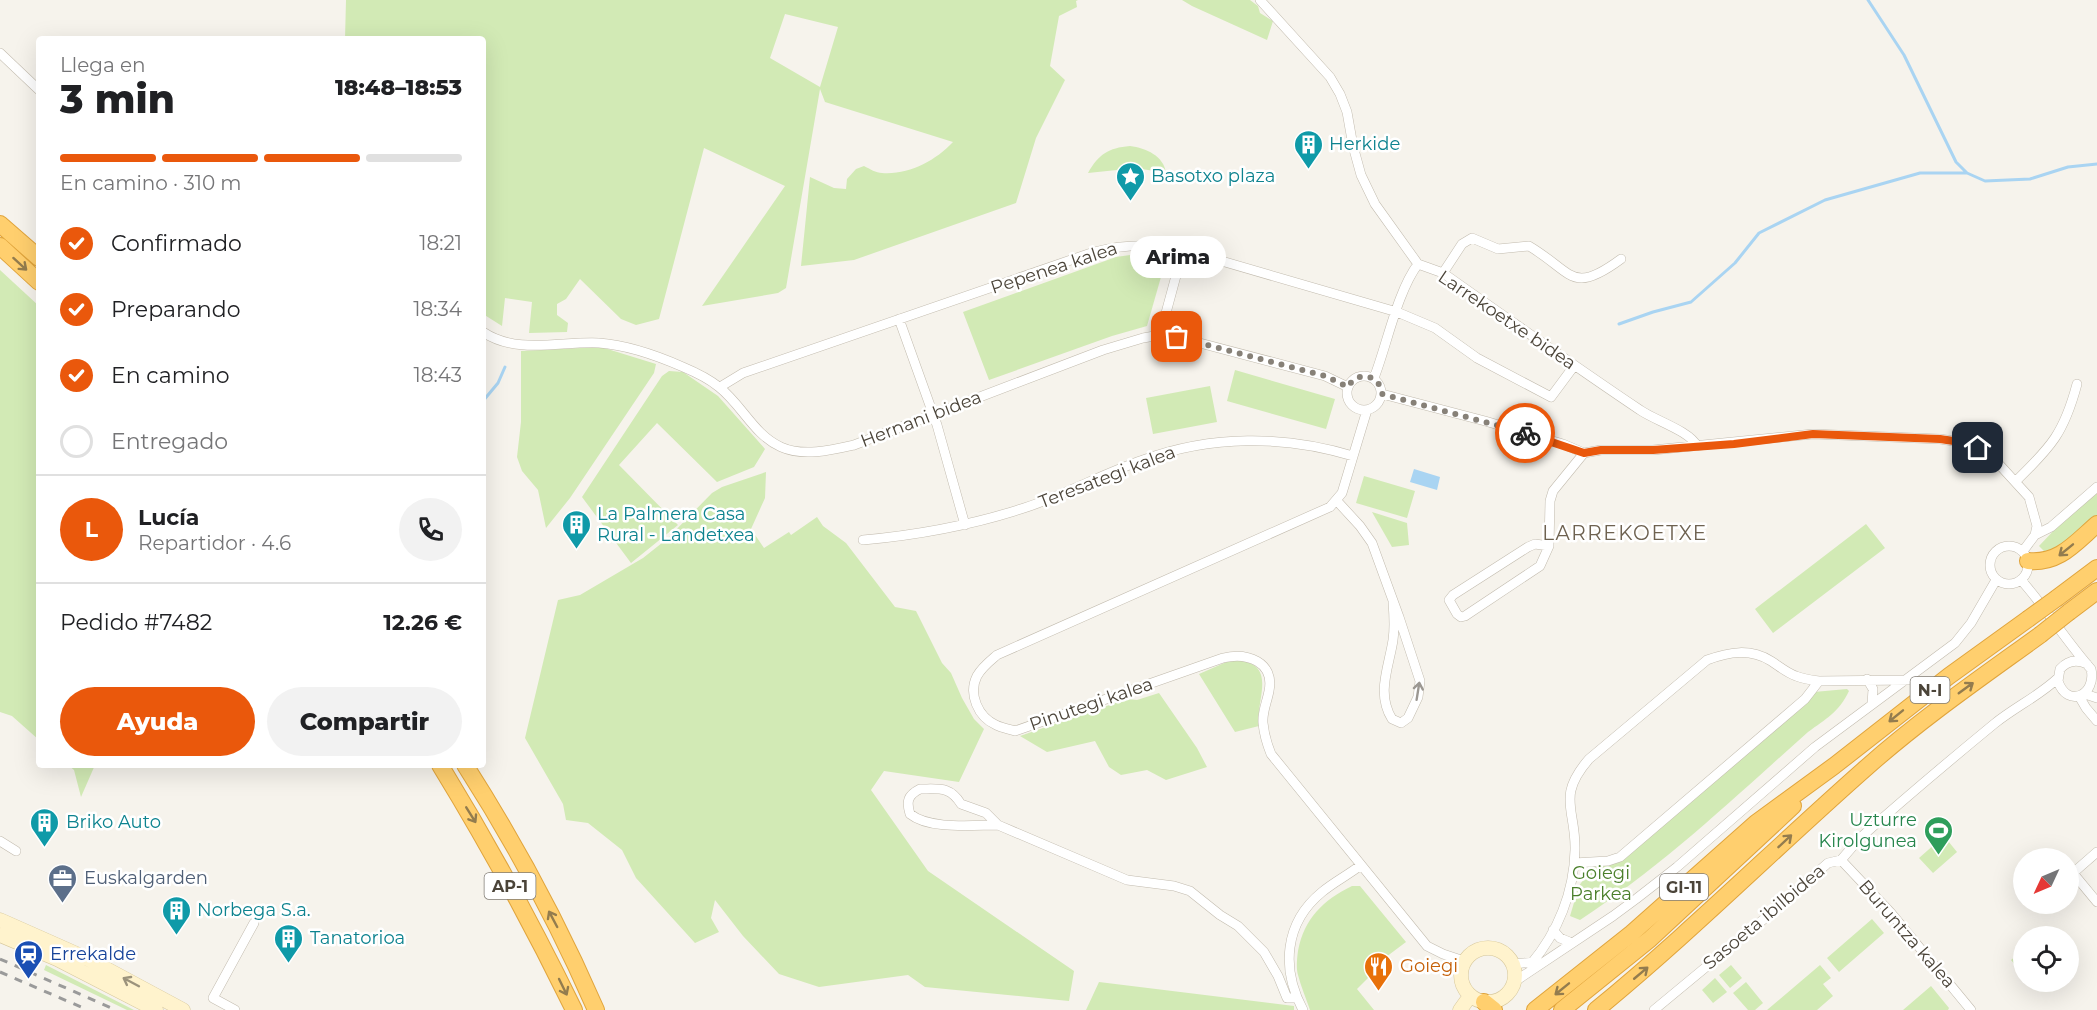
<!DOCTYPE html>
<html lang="es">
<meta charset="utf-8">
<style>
body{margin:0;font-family:Montserrat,sans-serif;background:#f2f2f2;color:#202124;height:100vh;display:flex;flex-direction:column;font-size:22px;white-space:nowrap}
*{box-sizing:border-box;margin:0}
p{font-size:20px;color:#757577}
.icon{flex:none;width:33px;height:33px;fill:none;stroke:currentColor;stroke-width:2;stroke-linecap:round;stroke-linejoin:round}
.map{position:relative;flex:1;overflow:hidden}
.drawer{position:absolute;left:36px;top:36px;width:450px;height:732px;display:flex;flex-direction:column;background:#fff;border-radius:6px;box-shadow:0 6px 24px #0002}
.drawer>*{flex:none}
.needle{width:39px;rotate:226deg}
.fabs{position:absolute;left:2013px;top:848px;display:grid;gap:12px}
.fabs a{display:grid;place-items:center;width:66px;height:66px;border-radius:50%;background:#fff;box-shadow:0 6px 24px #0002;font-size:30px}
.pin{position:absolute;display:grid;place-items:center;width:51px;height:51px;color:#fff;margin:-26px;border-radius:12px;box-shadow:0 3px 9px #0006}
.courier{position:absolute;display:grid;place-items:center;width:60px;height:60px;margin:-30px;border:4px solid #ea580c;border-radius:50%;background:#fff;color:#222;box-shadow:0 2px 8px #0007}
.bubble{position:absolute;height:42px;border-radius:21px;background:#fff;box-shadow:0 6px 24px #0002;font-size:20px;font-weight:800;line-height:42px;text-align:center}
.headline em{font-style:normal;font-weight:800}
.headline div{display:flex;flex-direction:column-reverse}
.headline{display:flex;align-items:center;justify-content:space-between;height:102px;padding:0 24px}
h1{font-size:39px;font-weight:800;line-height:45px}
.bar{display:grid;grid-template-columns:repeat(4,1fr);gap:9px 6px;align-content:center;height:72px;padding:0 24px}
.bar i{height:8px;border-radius:4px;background:#e0e0e0}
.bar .on{background:#ea580c}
.bar p{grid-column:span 4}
.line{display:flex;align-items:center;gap:15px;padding:0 24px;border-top:2px solid #e0e0e0}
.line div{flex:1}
.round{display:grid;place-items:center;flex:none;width:63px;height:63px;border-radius:32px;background:#f2f2f2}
ol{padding:0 24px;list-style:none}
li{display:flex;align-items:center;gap:18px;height:66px}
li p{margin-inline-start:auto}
li .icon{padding:6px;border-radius:50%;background:#ea580c;color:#fff;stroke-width:4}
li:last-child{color:#757577}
li i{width:33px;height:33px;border:3px solid #e0e0e0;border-radius:50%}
.primary-button{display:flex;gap:12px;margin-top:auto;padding:12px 24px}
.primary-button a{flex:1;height:69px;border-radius:36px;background:#ea580c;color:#fff;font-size:24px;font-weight:800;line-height:69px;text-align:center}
.primary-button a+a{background:#f2f2f2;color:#202124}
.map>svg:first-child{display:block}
.green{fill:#d2eab5;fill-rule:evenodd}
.water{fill:#a9d4f2}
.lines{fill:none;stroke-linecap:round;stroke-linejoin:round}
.stream{stroke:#a9d4f2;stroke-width:3}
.minor-casing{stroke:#c2bbae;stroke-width:10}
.secondary-casing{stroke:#d6c79b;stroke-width:15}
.motorway-casing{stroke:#e0a43c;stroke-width:18}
.minor{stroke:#fff;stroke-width:9}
.secondary{stroke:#fff3cd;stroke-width:14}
.motorway{stroke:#ffcf6e;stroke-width:16}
.rail{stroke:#9a9a9a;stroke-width:3;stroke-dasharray:8 8;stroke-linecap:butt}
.motorway-bridge-casing{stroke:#e0a43c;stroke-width:18;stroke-linecap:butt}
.motorway-bridge{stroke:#ffcf6e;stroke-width:16}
.oneway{stroke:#937c4e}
.oneway2{stroke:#9c9892}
.oneway3{stroke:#9c937c}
.done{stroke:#878178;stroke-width:6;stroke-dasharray:0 10.8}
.route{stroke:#ea580c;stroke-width:8}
.labels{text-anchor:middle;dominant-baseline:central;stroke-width:5;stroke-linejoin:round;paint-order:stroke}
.shield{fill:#fff;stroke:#817c74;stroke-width:1.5}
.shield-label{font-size:16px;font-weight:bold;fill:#4b4439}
.culture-label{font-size:18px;fill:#0d838f;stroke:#fff;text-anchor:start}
.street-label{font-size:18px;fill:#4b4439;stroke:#fff}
.leisure-label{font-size:18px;fill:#27864d;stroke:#fff;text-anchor:end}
.park-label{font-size:18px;fill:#4a7f2a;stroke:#fff}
.service-label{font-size:18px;fill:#4e5e75;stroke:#fff;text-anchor:start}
.transit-label{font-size:18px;fill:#164399;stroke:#fff;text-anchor:start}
.food-label{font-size:18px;fill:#c56008;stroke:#fff;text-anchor:start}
.neighbourhood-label{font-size:20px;letter-spacing:1.5px;fill:#6e6250;stroke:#fff}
</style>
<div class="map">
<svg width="2097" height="1010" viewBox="0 0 2097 1010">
<rect width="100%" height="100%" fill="#f6f3ec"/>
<path class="green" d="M346 0H1078L1076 1 1077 7 1059 16 1050 66 1065 80 1036 138 1016 203 854 260 801 266 810 177 834 188 846 189 847 179 856 169 864 166C870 169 876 173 882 173 909 175 935 161 953 142L825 102 820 89 786 288 778 293 702 306 785 186 704 148 659 319 636 325 621 319 580 279 566 299 557 304V315L568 323 567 332 529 333 532 302 505 298 502 326 483 314V39H345ZM785 14 838 27 820 87 770 58Z
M1182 0H1250L1258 6 1260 13 1273 21 1267 40 1192 6Z
M1130 146C1146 148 1164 156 1166 173L1136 168 1088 173C1099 154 1108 148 1130 146Z
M1137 254 1167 256 1147 326 1112 336 989 380 963 312 1116 257Z
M0 270 39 306V740L12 716 0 712Z
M601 347 656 364 654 373 570 498 546 528 538 490 522 471 517 457 521 422V351Z
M1235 370 1335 399 1326 429 1227 401Z
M669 371 683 372 718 396 765 449 754 467 717 482 657 423 619 465 678 525 631 563 582 497 662 376Z
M1210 386 1217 422 1153 434 1146 398Z
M766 472 765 498 751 529 764 548 789 532 791 535 817 517 823 526 846 543 895 607 916 611 942 663 951 673 962 698 974 719 984 729 959 782 884 771 871 790 928 871 1074 971 1069 1001 925 987 908 975 819 987 779 974 743 936 715 900 711 918 719 932 695 943 636 878 622 850 588 823 566 820 563 804 525 738 558 600 580 595 643 558 667 539 712 493 722 487Z
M1364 476 1415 491 1407 518 1356 503Z
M2097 485V518L2068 540 2046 553 2039 546Z
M1372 512 1407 523 1409 545 1392 547Z
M1866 524 1885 548 1773 633 1755 609Z
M1231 660C1281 661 1255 698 1259 726L1235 732 1199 674Z
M1847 689 1849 691C1839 712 1826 719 1808 732 1735 797 1663 866 1580 920L1570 916 1579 886 1594 864H1609L1814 692Z
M1159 693 1197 748 1207 767 1166 780 1147 770 1121 775 1109 767 1095 741 1047 752 1020 736 1127 699 1137 700Z
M68 765H95L81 797 74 770Z
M1944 836 1957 852 1933 873 1919 858Z
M1352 886H1360L1406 942 1386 957 1385 967 1380 972H1374L1357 989 1374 1010H1310C1306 998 1301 987 1298 975 1296 968 1297 958 1298 951 1304 919 1323 900 1352 886Z
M1872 919 1884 933 1839 972 1827 958Z
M2023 950V971L2021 972 2011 960Z
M46 965 134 1010H127L44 970Z
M1731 965 1742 978 1730 988 1719 975Z
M1820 965 1831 978 1823 984 1833 996 1817 1010H1767Z
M1715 978 1727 992 1713 1003 1702 990Z
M1099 982 1294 1006V1010H1086Z
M1746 982 1763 1003 1755 1010H1748L1733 993Z
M1931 986 1949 1008 1948 1010H1903Z"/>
<path class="water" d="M1414 469 1440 477 1437 490 1410 482Z"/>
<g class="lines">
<path class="stream" d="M1868 0 1904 55 1956 162 1967 173 1985 181 2030 179 2068 167 2097 164
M1619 324 1653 312 1691 302 1735 263 1759 233 1825 200 1920 173H1967
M483 401 498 383 505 367"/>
<defs>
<path id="minor" d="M1260 0 1330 77 1340 94 1347 112 1353 146 1361 175 1375 204 1418 264
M0 53 39 90
M1418 264 1443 273C1508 319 1573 365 1640 410 1654 420 1690 431 1697 446
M1443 273 1462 244 1472 238 1498 249 1529 246C1573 272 1571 296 1621 259
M899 319 937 425 965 525
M483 332C517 355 561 341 599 343 627 345 658 356 683 367 695 372 709 379 719 387 742 405 754 435 781 447 803 457 832 450 854 445L1103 350 1143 338 1160 335 1177 337 1325 376 1348 387
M1160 335 1183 250
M1347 393a17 17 0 1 1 34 0a17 17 0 1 1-34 0Z
M1374 378C1387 345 1397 292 1418 264
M720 387 743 373 1094 252C1129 243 1159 244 1194 253L1397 312 1435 328 1477 358 1551 397 1574 366
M1382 394 1485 421 1563 444 1584 453 1601 450H1653L1813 434 1940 439 1967 443 1978 448 1996 461 2029 497 2037 526 2035 535 2023 551
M1367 410 1342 493 1330 507 997 655C990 661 982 667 977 676 968 694 978 717 996 725 1002 728 1009 729 1015 731L1223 658C1247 652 1275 662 1269 691 1267 702 1262 712 1263 723 1264 734 1267 744 1271 754L1427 946 1443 954 1464 961
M2016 481C2051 447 2064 433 2077 384
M1337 501 1360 526 1372 543 1399 617 1420 681 1418 697 1408 718 1401 723 1392 719C1376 693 1389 667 1393 640 1395 627 1394 615 1393 602
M2035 535 2051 527 2097 487
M863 540C918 535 972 525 1024 508 1065 495 1102 474 1143 460 1211 435 1284 435 1353 456
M1990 565a19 19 0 1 1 38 0a19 19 0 1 1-38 0Z
M1549 546 1535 544 1528 547 1453 595 1449 600 1457 614 1461 617 1465 616 1540 566 1549 546 1550 501 1553 491 1584 453
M2021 580C2046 608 2066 641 2091 669 2097 695 2067 709 2058 681L2060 669C2068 660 2077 659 2087 664
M1867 679 1873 689 1872 704
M2085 694 2097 698
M2079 696 2086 708 2097 721
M920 789C939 789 950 786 961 804L986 813 998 825C973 825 930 830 910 814 906 801 908 795 920 789Z
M998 825 1127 880 1174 886 1190 891 1220 915 1238 926 1264 952 1278 976 1287 998H1297
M0 841 16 851
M2097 852 2073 873 2097 902
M1841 860 1891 913 1971 1010
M1574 863 1608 861 1620 857 1805 699 1819 681
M1553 930 1560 938 1572 943
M1512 964 1536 962
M1531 964C1558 932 1574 892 1575 850 1576 809 1556 797 1589 759L1707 660C1729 652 1750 648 1771 661 1779 666 1787 673 1796 676 1803 679 1811 680 1819 681L1908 680
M1514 982 1613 916 1636 899 1677 867 1815 747 1955 643 1971 623 1996 580
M235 1010 213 998 254 923
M1303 1010C1281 969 1284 923 1322 892 1334 882 1348 875 1361 865
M1654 1010 1764 919 1828 863 1841 860 1860 838C1904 799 1949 761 1994 724 2015 707 2039 696 2058 678"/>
<path id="secondary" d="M0 920 88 959 183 1010
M0 935 57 959 156 1010
M1461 975a27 27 0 1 1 54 0a27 27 0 1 1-54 0Z
M1460 1010 1470 996"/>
<path id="motorway" d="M0 224 39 258
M0 246 39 282
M2028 561C2059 564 2075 543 2097 524
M2057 598 2097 568
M2069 612 2097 591
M440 765C489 845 533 926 574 1010
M465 765C515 843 559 925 596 1010
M1484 1002 1494 1010
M1535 1010 1632 933 1756 823 1834 766 1949 676 2028 619
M1562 1010 1650 939 1793 806
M1596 1010C1690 933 1776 847 1867 767 1921 719 1982 677 2040 635"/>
</defs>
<use href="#minor" class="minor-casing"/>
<use href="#secondary" class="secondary-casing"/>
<use href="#motorway" class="motorway-casing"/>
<use href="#minor" class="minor"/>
<use href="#secondary" class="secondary"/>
<use href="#motorway" class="motorway"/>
<path class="rail" d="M0 959 116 1010
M0 972 88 1010"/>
<defs>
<path id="motorway-bridge" d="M2028 619 2057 598
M2040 635 2069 612"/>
</defs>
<use href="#motorway-bridge" class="motorway-bridge-casing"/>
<use href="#motorway-bridge" class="motorway-bridge"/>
</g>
<defs><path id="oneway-shaft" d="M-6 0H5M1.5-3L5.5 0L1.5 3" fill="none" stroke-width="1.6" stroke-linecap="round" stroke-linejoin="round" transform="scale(1.5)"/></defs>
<g class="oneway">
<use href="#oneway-shaft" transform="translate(20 264) rotate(42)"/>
<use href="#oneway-shaft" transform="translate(2066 550) rotate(141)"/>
<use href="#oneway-shaft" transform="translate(1966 688) rotate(-36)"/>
<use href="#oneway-shaft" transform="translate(1896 716) rotate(141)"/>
<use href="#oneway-shaft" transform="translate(471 815) rotate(58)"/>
<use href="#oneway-shaft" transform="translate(1785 841) rotate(-43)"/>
<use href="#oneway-shaft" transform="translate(553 919) rotate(-118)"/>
<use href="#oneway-shaft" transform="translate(1641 973) rotate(-40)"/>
<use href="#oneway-shaft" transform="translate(563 987) rotate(64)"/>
<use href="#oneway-shaft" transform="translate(1562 989) rotate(141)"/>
</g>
<use class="oneway2" href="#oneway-shaft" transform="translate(1418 691) rotate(-81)"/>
<use class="oneway3" href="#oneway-shaft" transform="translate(131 982) rotate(-152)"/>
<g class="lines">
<path class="done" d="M1177 337 1325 376 1348 387C1357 370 1380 374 1382 394L1525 433"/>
<path class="route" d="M1525 433 1584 453 1601 450H1653L1734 444 1813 434 1940 439 1967 443 1978 448"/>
</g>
<defs>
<symbol id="building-pin" viewBox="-11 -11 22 30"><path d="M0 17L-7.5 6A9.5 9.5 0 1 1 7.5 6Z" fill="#0f9aa8" stroke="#fff"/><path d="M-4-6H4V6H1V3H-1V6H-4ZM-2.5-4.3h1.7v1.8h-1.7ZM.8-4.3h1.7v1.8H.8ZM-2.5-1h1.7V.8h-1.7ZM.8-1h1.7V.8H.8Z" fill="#fff"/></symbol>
<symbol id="sight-pin" viewBox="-11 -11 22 30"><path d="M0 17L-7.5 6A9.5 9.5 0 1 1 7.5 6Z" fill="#0f9aa8" stroke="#fff"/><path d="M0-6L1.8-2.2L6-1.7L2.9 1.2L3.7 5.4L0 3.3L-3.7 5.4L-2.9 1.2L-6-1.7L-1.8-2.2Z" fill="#fff"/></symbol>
<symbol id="stadium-pin" viewBox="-11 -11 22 30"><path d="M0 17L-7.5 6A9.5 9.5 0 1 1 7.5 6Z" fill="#2e9e5b" stroke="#fff"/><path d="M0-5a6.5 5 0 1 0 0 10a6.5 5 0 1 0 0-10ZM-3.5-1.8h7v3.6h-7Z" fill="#fff"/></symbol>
<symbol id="office-pin" viewBox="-11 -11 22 30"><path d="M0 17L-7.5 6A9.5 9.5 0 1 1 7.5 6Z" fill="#5c6f8a" stroke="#fff"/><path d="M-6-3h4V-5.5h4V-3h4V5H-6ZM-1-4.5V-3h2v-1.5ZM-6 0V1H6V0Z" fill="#fff"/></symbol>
<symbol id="station-pin" viewBox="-11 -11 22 30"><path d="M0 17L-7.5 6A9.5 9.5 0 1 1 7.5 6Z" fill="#1a4fb4" stroke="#fff"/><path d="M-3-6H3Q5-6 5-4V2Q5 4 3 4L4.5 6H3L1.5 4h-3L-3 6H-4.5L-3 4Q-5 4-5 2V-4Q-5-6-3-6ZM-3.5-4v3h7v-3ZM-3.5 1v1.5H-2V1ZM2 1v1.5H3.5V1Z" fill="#fff"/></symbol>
<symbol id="restaurant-pin" viewBox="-11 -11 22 30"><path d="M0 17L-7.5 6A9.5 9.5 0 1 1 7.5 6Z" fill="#e8710a" stroke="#fff"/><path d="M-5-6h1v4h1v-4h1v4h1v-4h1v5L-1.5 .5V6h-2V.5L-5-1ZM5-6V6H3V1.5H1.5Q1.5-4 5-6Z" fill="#fff"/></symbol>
</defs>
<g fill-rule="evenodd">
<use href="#building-pin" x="1292" y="128" width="33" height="45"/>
<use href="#sight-pin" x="1114" y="160" width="33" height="45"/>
<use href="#building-pin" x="560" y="508" width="33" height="45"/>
<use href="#building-pin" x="28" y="806" width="33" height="45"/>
<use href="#stadium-pin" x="1922" y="814" width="33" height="45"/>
<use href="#office-pin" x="46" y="862" width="33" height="45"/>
<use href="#building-pin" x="160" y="894" width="33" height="45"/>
<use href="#building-pin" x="272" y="922" width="33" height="45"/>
<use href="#station-pin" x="12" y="938" width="33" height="45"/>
<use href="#restaurant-pin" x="1362" y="950" width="33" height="45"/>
</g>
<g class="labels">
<g class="shield">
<rect x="1910.5" y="677" width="39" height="26" rx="4.5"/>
<rect x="484.5" y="873" width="51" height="26" rx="4.5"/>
<rect x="1660" y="874" width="48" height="26" rx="4.5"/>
</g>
<g class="shield-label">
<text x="1930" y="690">N-I</text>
<text x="510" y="886">AP-1</text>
<text x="1684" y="887">GI-11</text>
</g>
<g class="culture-label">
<text x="1329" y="144">Herkide</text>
<text x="1151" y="176">Basotxo plaza</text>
<text x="597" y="514">La Palmera Casa<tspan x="597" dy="21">Rural - Landetxea</tspan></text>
<text x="66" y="822">Briko Auto</text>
<text x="197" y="910">Norbega S.a.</text>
<text x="310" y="938">Tanatorioa</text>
</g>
<g class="street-label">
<text transform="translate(1054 268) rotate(-18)">Pepenea kalea</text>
<text transform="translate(1507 320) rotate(34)">Larrekoetxe bidea</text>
<text transform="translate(921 419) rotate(-21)">Hernani bidea</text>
<text transform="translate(1107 477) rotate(-21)">Teresategi kalea</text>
<text transform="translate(1091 704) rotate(-19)">Pinutegi kalea</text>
<text transform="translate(1764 917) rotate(-40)">Sasoeta ibilbidea</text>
<text transform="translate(1907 934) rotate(49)">Buruntza kalea</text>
</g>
<g class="leisure-label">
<text x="1917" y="820">Uzturre<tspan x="1917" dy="21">Kirolgunea</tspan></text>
</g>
<g class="park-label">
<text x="1601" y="873">Goiegi<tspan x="1601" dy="21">Parkea</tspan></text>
</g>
<g class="service-label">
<text x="84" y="878">Euskalgarden</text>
</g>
<g class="transit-label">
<text x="50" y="954">Errekalde</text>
</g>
<g class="food-label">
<text x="1400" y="966">Goiegi</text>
</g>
<g class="neighbourhood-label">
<text x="1625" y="533">LARREKOETXE</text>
</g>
</g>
</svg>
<div class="fabs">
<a><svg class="needle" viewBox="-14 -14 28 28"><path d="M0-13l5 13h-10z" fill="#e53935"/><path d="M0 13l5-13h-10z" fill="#757577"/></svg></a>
<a><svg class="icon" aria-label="locate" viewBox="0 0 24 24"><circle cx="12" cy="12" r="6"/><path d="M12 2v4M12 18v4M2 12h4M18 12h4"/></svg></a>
</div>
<div class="pin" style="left:1177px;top:337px;background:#ea580c"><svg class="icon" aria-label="bag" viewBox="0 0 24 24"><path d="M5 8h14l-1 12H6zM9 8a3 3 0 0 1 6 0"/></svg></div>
<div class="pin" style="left:1978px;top:448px;background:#1f2937"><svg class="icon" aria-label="home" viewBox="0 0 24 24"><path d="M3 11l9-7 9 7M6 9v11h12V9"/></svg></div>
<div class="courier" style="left:1525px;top:433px"><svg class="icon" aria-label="bike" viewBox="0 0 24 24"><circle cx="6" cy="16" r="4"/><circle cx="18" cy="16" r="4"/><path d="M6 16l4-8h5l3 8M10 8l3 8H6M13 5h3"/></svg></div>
<div class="bubble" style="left:1130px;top:236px;width:96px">Arima</div>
<section class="drawer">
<div class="headline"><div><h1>3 min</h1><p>Llega en</p></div><em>18:48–18:53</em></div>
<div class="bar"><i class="on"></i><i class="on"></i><i class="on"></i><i></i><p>En camino · 310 m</p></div>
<ol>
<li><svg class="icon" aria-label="check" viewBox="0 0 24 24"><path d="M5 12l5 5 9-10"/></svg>Confirmado<p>18:21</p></li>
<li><svg class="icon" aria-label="check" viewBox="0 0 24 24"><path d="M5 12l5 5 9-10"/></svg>Preparando<p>18:34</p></li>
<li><svg class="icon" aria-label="check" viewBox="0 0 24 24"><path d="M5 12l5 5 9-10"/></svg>En camino<p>18:43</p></li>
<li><i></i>Entregado</li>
</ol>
<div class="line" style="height:108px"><b class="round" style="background:#ea580c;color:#fff">L</b><div><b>Lucía</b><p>Repartidor · 4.6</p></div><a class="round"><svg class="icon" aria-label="phone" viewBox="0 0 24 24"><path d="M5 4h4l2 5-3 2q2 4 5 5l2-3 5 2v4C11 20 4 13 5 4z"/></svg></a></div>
<div class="line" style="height:78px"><div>Pedido #7482</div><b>12.26 €</b></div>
<div class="primary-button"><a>Ayuda</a><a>Compartir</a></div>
</section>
</div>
